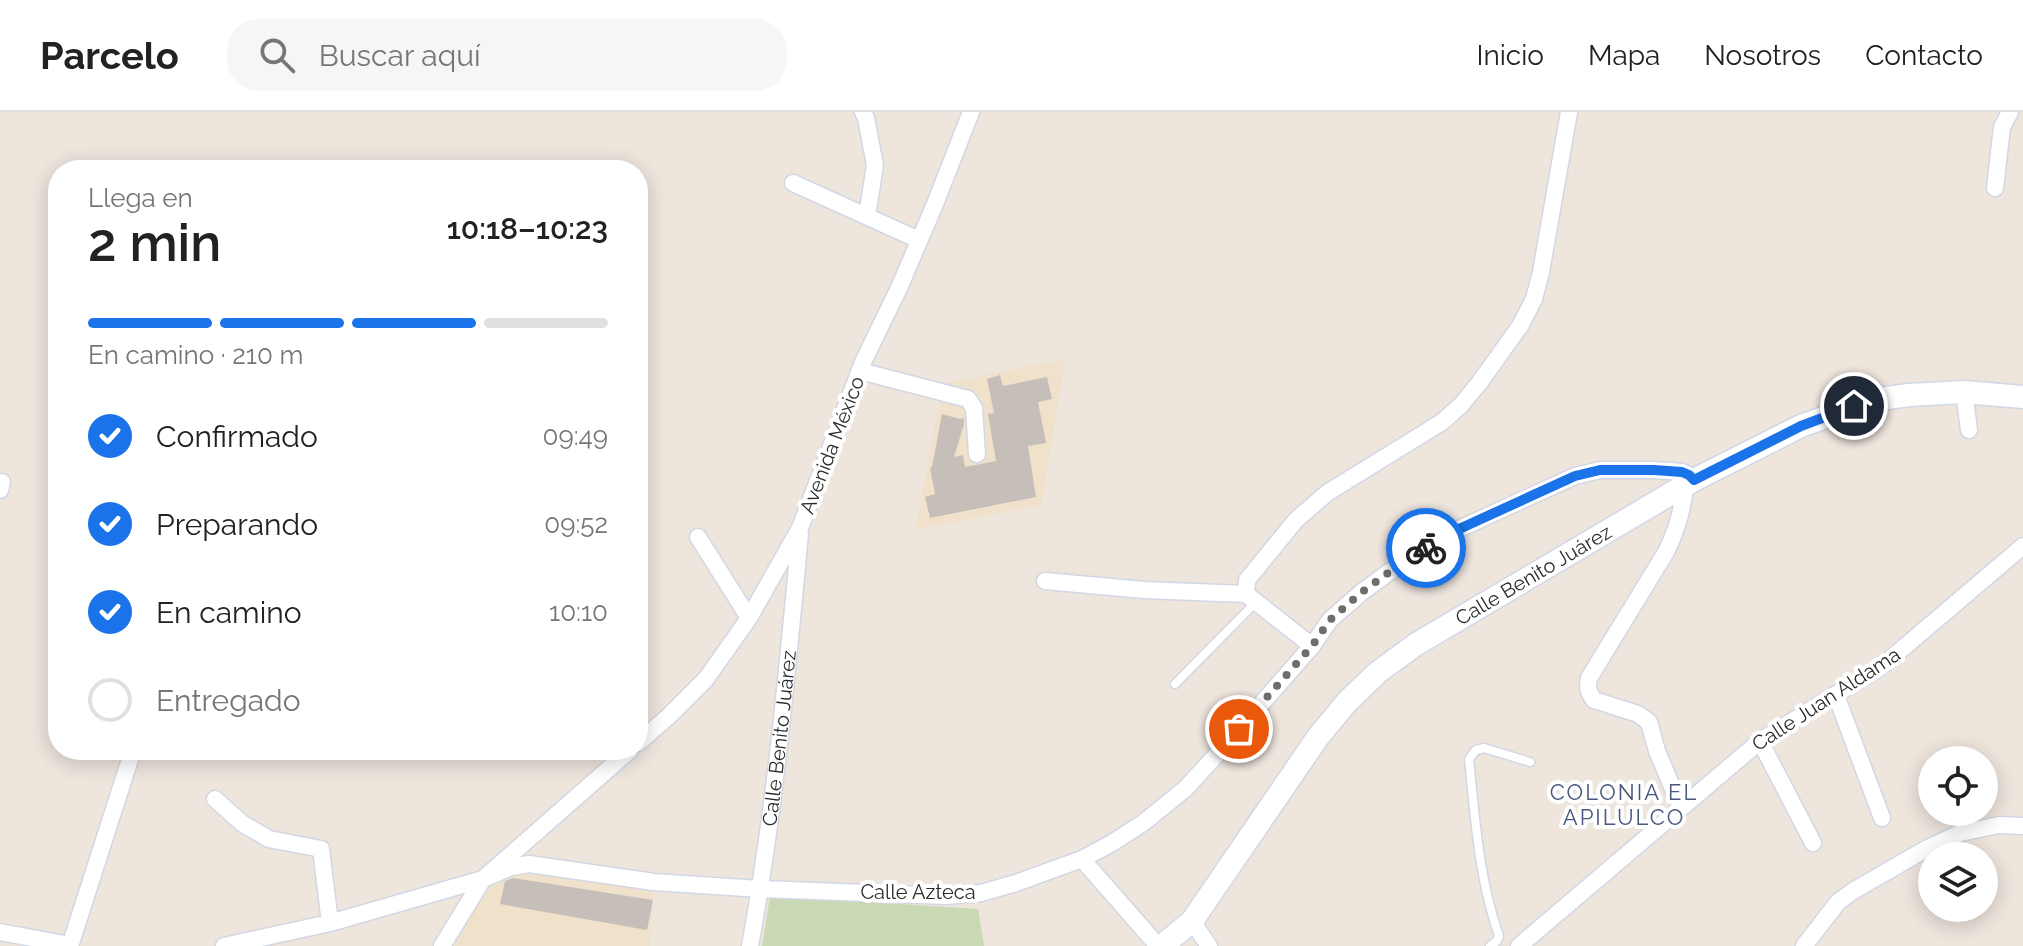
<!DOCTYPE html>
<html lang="es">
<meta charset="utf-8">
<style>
body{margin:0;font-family:Raleway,sans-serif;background:#f6f6f6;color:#222;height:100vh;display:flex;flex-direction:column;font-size:30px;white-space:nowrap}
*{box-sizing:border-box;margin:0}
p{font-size:26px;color:#767676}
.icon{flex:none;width:44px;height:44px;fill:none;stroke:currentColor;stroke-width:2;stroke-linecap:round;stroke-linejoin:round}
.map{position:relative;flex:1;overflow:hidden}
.panel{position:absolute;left:48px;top:48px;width:600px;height:600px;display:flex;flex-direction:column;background:#fff;border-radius:32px;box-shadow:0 4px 20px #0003}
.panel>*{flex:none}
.buttons{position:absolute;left:1918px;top:634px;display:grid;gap:16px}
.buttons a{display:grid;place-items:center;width:80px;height:80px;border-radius:50%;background:#fff;box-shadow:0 4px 20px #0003;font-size:40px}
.pin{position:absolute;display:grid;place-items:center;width:68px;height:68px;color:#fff;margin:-34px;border:4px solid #fff;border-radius:50%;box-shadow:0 2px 8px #0007}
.courier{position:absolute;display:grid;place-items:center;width:80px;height:80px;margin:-40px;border:6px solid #1a73e8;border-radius:50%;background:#fff;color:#222;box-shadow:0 2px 10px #0007}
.overview em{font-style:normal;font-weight:600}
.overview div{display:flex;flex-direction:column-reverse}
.overview{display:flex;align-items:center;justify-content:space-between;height:136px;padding:0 40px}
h1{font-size:52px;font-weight:600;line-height:60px}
.bar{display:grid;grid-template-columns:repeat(4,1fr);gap:12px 8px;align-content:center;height:96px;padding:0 40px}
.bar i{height:10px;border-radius:6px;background:#e0e0e0}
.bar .active{background:#1a73e8}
.bar p{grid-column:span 4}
ol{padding:0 40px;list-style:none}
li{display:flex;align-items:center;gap:24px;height:88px}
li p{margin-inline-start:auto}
li .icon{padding:8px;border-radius:50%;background:#1a73e8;color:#fff;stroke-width:4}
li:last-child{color:#767676}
li i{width:44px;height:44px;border:4px solid #e0e0e0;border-radius:50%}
header{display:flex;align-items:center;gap:48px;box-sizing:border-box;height:112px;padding:0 40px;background:#fff;border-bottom:2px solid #e0e0e0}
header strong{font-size:38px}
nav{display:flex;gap:44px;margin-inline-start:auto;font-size:28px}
.search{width:560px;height:72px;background:#f6f6f6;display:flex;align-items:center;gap:20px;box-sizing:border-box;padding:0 28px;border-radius:32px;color:#767676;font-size:30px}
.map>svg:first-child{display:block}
.education{fill:#f0e1cb}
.cemetery{fill:#c8d9b3}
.building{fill:#c6bfb9}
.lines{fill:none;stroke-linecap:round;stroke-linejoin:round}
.lane-casing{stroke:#d2d7e5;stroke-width:11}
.street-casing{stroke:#d2d7e5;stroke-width:19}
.secondary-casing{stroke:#d2d7e5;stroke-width:25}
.lane{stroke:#fff;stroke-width:8}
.street{stroke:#fff;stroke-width:16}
.secondary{stroke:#fff;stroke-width:22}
.done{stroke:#6f6c69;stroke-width:8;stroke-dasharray:0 14.4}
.route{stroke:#1a73e8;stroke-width:10}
.labels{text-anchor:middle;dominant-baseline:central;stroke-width:8;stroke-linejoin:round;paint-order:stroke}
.street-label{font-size:20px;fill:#2b2b2b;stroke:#fff}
.neighbourhood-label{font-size:22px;letter-spacing:2px;fill:#48577f;stroke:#fff}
</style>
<header>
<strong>Parcelo</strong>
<div class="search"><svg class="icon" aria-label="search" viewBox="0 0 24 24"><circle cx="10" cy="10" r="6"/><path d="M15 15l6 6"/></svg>Buscar aquí</div>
<nav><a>Inicio</a><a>Mapa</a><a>Nosotros</a><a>Contacto</a></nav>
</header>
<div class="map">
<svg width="2023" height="834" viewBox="0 0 2023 834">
<rect width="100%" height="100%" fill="#eee5dd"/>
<path class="education" d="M1065 247 1041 393 915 418 940 289 875 270 942 272Z
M511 755 654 770 650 834H450L468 802 498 766Z"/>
<path class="cemetery" d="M770 784 978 797 984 834H762Z"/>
<path class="building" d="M1000 263 1003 274 1047 265 1052 287 1038 290 1046 331 1028 334 1036 385 930 406 925 385 935 382 930 356 932 355 942 302 960 307 964 306V312L954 345 963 343 965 355 996 349 988 302 994 301 987 267Z
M513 766 653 788 647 818 500 792 505 769Z"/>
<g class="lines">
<defs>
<path id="lane" d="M1175 572 1256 490
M1490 834 1497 829 1499 824C1479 768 1475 706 1469 647L1476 638 1484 636 1530 650"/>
<g id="street">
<path d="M863 0 866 6 875 53 867 104"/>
<path d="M793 71 919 128"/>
<path d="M1995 76 2002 15 2010 0"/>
<path d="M860 259 968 287 974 296 977 342"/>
<path d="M1964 280 1969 318"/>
<path d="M0 378 2 370"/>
<path d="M698 425 749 506"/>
<path d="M1045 469 1144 478 1246 482"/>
<path d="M1312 534 1246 482 1247 468 1296 408 1327 381 1442 310 1461 293 1480 270 1520 214 1534 187 1541 160 1569 0"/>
<path d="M1836 583 1882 706"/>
<path d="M1760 629 1813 731"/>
<path d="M638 631 670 603 706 567 749 506 800 416 863 250 899 176 935 92 971 0"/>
<path d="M215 687 243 712 269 727 321 737 330 811"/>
<path d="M1681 696 1657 639 1649 610 1638 602 1594 588C1588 580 1587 575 1589 566L1666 440C1677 418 1683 398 1685 373"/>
<path d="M1082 747 1158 834"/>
<path d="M1192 809 1209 834"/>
<path d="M0 820 70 833"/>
<path d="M70 834 133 638"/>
<path d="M224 834 330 811 483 767 511 755 529 752 654 770 760 777 946 784 981 781 1016 771 1082 747 1112 731 1143 711 1185 677 1221 638 1312 534 1330 508 1362 480 1403 450 1446 423 1575 364 1600 358H1654L1682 360 1689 363 1694 368"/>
<path d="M442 834 483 767 630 638"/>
<path id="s1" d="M750 834C775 698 787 560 800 422"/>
<path d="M1519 834 1760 629 1882 554 2023 434"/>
<path d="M1804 834 1838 790 1853 779 1926 737 1960 721 1999 713 2023 714"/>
</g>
<g id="secondary">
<path id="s2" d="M1162 834 1192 809 1318 625 1347 590 1377 561 1415 533 1694 368 1801 314 1872 288 1909 283 1964 280 2023 285"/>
</g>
</defs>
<use href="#lane" class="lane-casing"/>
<use href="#street" class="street-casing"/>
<use href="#secondary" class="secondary-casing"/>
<use href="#lane" class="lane"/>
<use href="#street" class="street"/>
<use href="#secondary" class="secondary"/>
</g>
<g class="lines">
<path class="done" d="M1239 617 1312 534 1330 508 1362 480 1403 450 1426 436"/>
<path class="route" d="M1426 436 1446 423 1575 364 1600 358H1654L1682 360 1689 363 1694 368 1801 314 1854 294"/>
</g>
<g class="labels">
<g class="street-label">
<text transform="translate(832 333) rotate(-69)">Avenida México</text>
<text stroke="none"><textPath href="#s2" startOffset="534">Calle Benito Juárez</textPath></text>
<text transform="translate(1826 587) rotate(-33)">Calle Juan Aldama</text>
<text stroke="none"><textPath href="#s1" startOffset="210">Calle Benito Juárez</textPath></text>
<text x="918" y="780">Calle Azteca</text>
</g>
<g class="neighbourhood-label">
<text x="1624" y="680">COLONIA EL<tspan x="1624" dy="25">APILULCO</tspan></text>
</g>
</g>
</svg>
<div class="buttons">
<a><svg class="icon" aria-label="locate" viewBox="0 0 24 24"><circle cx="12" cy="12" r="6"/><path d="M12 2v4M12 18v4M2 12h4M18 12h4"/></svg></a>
<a><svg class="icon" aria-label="layers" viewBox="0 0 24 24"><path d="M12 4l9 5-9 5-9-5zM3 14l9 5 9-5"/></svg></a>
</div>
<div class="pin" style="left:1239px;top:617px;background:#ea580c"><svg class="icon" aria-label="bag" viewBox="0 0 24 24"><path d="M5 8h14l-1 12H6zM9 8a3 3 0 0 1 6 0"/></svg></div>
<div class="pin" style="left:1854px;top:294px;background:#1f2937"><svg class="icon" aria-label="home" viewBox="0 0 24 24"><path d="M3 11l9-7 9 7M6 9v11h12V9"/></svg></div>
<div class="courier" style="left:1426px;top:436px"><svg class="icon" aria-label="bike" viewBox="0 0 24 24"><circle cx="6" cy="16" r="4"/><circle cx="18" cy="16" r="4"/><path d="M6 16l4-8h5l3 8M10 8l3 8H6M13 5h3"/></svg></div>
<section class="panel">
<div class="overview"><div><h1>2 min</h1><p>Llega en</p></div><em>10:18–10:23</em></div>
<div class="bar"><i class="active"></i><i class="active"></i><i class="active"></i><i></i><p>En camino · 210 m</p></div>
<ol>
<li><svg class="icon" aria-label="check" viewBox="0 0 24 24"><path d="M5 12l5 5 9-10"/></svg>Confirmado<p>09:49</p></li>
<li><svg class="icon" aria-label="check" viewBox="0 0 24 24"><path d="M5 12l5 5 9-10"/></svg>Preparando<p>09:52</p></li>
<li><svg class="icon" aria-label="check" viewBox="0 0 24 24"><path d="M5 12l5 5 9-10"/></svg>En camino<p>10:10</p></li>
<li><i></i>Entregado</li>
</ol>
</section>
</div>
